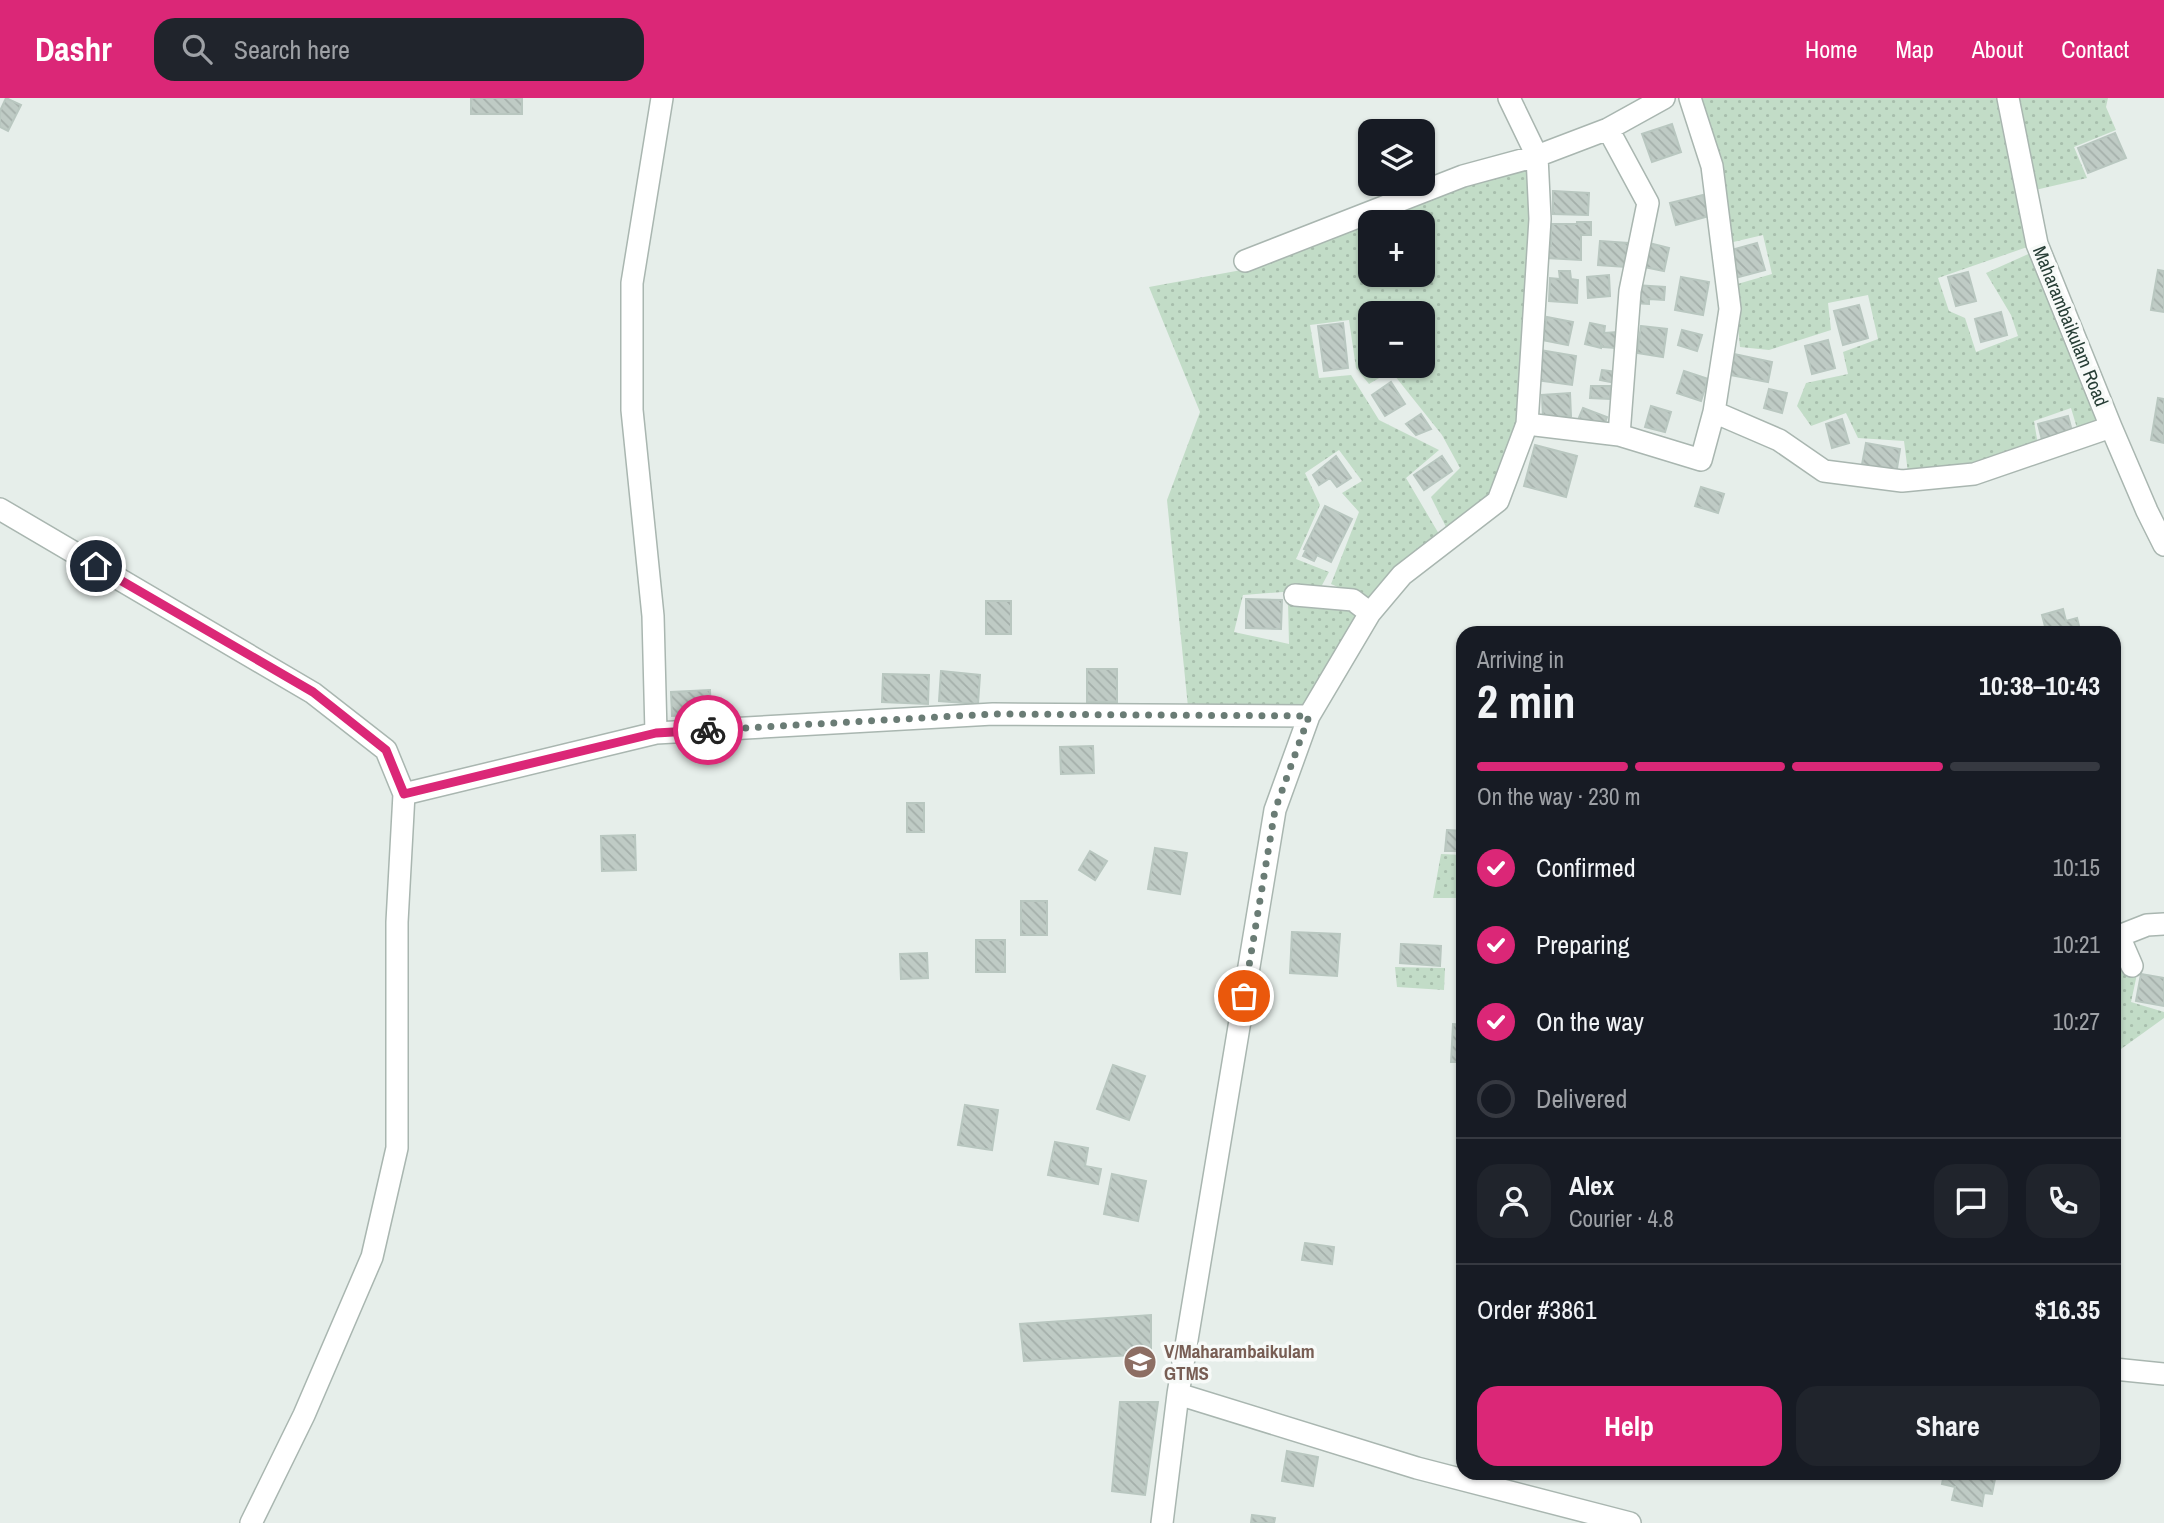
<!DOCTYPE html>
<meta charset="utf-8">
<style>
body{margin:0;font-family:"Archivo Narrow",sans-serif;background:#20242c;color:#f1f3f6;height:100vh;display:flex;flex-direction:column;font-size:26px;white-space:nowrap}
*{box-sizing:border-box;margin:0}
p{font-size:23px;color:#9ea1a6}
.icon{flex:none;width:38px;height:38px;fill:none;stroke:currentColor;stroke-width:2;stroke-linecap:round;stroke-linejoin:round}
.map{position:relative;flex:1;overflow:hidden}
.panel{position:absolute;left:1456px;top:528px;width:665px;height:854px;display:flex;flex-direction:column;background:#171b24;border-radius:21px;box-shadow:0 2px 5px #0004}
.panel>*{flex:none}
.controls{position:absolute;left:1358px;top:21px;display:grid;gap:14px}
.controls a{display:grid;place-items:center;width:77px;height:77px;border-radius:14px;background:#171b24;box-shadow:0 2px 5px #0004;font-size:35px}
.pin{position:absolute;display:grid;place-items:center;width:60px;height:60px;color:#fff;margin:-30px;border:4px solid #fff;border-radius:50%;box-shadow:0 2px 7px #0007}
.courier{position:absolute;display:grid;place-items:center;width:70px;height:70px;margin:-35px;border:5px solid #db2777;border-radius:50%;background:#fff;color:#222;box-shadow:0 2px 9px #0007}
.head em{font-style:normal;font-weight:700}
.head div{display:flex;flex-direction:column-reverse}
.head{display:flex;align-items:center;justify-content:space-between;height:119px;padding:0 21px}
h1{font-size:46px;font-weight:700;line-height:52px}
.bar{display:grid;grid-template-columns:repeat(4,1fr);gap:10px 7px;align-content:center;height:84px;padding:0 21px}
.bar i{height:9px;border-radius:5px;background:#363941}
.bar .active{background:#db2777}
.bar p{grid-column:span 4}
.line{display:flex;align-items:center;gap:18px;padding:0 21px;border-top:2px solid #363941}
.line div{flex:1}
.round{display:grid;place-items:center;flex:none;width:74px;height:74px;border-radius:21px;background:#20242c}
ol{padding:0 21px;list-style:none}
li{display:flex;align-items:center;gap:21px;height:77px}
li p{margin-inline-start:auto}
li .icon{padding:7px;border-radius:50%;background:#db2777;color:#fff;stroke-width:4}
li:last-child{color:#9ea1a6}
li i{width:38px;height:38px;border:4px solid #363941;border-radius:50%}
.button{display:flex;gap:14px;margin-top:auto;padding:14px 21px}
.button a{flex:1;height:80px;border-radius:21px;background:#db2777;color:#fff;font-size:28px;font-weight:700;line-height:80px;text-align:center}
.button a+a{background:#20242c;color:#f1f3f6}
header{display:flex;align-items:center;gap:42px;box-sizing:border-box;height:98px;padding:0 35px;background:#db2777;color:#fff}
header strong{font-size:33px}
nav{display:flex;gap:38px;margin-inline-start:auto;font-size:24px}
.search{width:490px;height:63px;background:#20242c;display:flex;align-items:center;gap:18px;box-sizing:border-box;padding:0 24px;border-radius:21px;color:#9ea1a6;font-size:26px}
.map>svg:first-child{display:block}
.grass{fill:url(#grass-dots);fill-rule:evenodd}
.building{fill:url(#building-back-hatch);stroke:#b9c7c0;stroke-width:2}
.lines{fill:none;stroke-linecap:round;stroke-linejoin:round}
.minor-casing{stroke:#a9b6b0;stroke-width:24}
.minor{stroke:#fff;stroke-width:21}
.done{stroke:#6a7c75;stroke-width:7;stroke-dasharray:0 12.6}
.route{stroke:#db2777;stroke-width:9}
.labels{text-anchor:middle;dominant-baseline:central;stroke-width:7;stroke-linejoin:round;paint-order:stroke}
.street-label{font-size:19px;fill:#273e36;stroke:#f7faf8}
.education-label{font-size:19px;font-weight:bold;fill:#785e54;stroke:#f7faf8;text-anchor:start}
</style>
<header>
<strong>Dashr</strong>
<div class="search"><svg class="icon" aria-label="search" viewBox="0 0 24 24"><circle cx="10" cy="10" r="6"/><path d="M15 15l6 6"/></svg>Search here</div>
<nav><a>Home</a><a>Map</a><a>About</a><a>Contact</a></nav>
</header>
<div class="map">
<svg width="2164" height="1425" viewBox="0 0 2164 1425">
<defs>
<pattern id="grass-dots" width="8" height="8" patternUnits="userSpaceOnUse" patternTransform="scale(1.75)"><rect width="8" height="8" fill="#c2dcc7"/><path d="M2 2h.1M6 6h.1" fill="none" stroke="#a7beac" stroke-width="1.8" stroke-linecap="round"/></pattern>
<pattern id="building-back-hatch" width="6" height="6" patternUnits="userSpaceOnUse" patternTransform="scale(1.75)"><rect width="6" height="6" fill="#bfcbc5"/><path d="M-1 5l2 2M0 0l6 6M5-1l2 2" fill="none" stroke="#a4afaa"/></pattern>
</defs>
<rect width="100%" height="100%" fill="#e6eeea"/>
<path class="grass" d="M1695 0H2006L2033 147 1938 180 1949 213 1965 220 1976 254 2018 238 2011 217 1986 175 2035 153 2106 327 2079 337 2071 310 2034 323 2038 347 1973 370 1908 375 1904 343 1858 340 1846 315 1811 328 1797 308 1806 285 1848 276 1843 254 1878 241 1868 197 1828 205 1831 232 1769 252 1740 249 1734 187 1772 176 1763 137 1729 145Z
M2011 0H2108L2106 9 2116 32 2074 49 2087 80 2031 93Z
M1530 70 1531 143 1521 324 1493 395 1446 429 1431 399 1460 370 1442 337 1391 273 1369 286 1356 270 1349 222 1310 227 1319 280 1351 277 1379 322 1439 352 1406 380 1439 436 1371 508 1356 497 1331 486 1359 414 1342 395 1362 383 1339 352 1305 375 1320 407 1296 461 1329 474 1320 491 1243 497 1234 534 1289 546 1288 503H1329L1363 518 1308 610 1188 609 1167 402 1200 314 1149 189 1247 171 1470 83ZM1370 124H1423V177H1370ZM1370 215H1423V268H1370Z
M1441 756 1463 757V800H1433Z
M2114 841 2137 876 2131 904 2164 914V920L2114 956Z
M1395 869 1445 870 1444 892 1397 889Z"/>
<path class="building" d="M6 0 21 7 8 33 0 29V13Z
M471 0H522V16H471Z
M1672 26 1681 54 1652 64 1642 36Z
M2115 35 2126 60 2088 75 2078 50Z
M1553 93 1589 95 1588 117 1553 116Z
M1703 97 1709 118 1676 127 1670 105Z
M1577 124H1591V137H1581V162L1546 160V148H1551V126H1577Z
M1600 143 1628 145 1626 169 1598 167Z
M1645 144 1669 150 1664 173 1639 168Z
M1757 145 1765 172 1735 180 1728 153Z
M2158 172 2164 173V214L2151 212Z
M1559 173H1570L1571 181 1578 182 1577 205 1549 203 1550 180 1560 181Z
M1968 174 1976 203 1956 208 1948 179Z
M1609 177 1610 198 1588 200 1587 179Z
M1681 179 1709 184 1703 217 1675 212Z
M1635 187 1665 189 1664 202 1649 201V206L1633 205Z
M1859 207 1868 240 1843 247 1834 213Z
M2001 214 2007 237 1981 244 1975 221Z
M1547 219 1573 224 1568 247 1542 242Z
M1343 225 1348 270 1324 273 1318 228Z
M1590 225 1605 228 1604 235 1617 234 1615 250 1603 249 1601 246V250L1585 246Z
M1641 228 1667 231 1663 259 1637 255Z
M1682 232 1702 237 1697 253 1678 247Z
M1828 242 1835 270 1812 276 1805 248Z
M1540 252 1576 258 1572 287 1535 282Z
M1734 256 1772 264 1768 284 1730 277Z
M1602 272 1618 274 1616 285 1600 282Z
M1684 273 1708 281 1701 303 1677 295Z
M1391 284 1405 306 1385 318 1372 297Z
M1591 288H1611L1610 301 1590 300Z
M1769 291 1787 295 1782 315 1764 310Z
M1570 295 1571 318 1543 320 1542 297Z
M2158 300 2164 301V345L2151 342Z
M1651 308 1671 314 1665 334 1645 329Z
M1583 310 1607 319 1603 331 1578 322Z
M1421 316 1431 331 1416 337 1406 326Z
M2068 318 2072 333 2042 342 2038 326Z
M1842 321 1849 345 1832 350 1826 326Z
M1866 345 1900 351 1896 377 1861 372Z
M1535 347 1577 358 1566 399 1524 388Z
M1336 358 1351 380 1337 389 1330 380 1319 387 1313 377Z
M1442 358 1452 373 1424 392 1414 377Z
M1701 389 1724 396 1718 415 1695 408Z
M1325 408 1352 421 1331 464 1317 457 1314 463 1303 458 1306 452 1304 451Z
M1246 501 1282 502 1281 531 1246 530Z
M986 503H1011V536H986Z
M2063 511 2066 523 2077 520 2080 532 2070 536H2047L2042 517Z
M1087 571H1117V604H1087Z
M941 573 980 577 978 606 939 603Z
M883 576 929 577 928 606 882 604Z
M710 592 711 616 672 618 671 594Z
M1093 648 1094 675 1061 676 1060 649Z
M907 705H924V734H907Z
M1447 732 1463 733V753H1445Z
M635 737 636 772 602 773 601 738Z
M1155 750 1187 755 1180 796 1148 791Z
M1090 753 1107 763 1095 782 1079 772Z
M1021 803H1047V837H1021Z
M1292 834 1340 836 1337 878 1290 875Z
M976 842H1005V874H976Z
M1401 846 1441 848 1440 868 1400 865Z
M927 855 928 880 901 881 900 856Z
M2141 876 2164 880V908L2136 903Z
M1453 926 1463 927V964H1451Z
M1113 967 1145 978 1129 1022 1097 1011Z
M965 1007 998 1012 992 1052 958 1047Z
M1055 1044 1088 1050 1085 1068 1101 1071 1098 1086 1048 1077Z
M1112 1076 1146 1083 1138 1123 1104 1116Z
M1305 1145 1334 1149 1332 1166 1302 1162Z
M1151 1217V1256L1024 1263 1020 1226Z
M1120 1304H1158L1145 1397 1112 1393Z
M1287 1353 1318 1359 1313 1388 1282 1383Z
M1944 1376H1996L1992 1396 1984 1395 1982 1408 1952 1402 1955 1389 1942 1386Z
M1252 1417 1275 1420 1274 1425H1251Z"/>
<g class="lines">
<defs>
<path id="minor" d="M2008 0 2037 146 2111 329 2147 413 2164 447
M1608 31 1648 105 1630 193 1619 337
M1245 163 1463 78 1537 58 1509 0
M1714 314 1779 342 1824 373 1902 383 1974 376 2111 329
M1527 326 1619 337 1701 362 1714 314 1730 211 1712 68 1690 0
M0 411 313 595 386 652 404 696
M1295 497 1353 502 1370 515
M656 635 653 518 632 312V185L662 0
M2132 868 2119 838 2147 827 2164 826
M2114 1271 2164 1276
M1178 1296 1417 1370 1630 1425
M251 1425 304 1317 372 1159 397 1050V824L404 696 656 635 993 616 1309 618
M1162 1425 1178 1296 1275 712 1309 618 1370 515 1402 477 1498 403 1527 326 1540 121 1537 58 1608 31 1664 0"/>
</defs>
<use href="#minor" class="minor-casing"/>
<use href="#minor" class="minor"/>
</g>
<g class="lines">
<path class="done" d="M708 632 993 616 1309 618 1275 712 1244 898"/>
<path class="route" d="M96 468 313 594 386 652 404 696 656 635 708 632"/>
</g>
<defs>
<symbol id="school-disc" viewBox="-11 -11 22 22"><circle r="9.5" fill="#8d6e63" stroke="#f7faf8"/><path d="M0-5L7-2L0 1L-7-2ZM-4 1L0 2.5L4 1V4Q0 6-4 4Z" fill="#fff"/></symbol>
</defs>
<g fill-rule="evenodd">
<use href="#school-disc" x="1121" y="1245" width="38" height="38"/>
</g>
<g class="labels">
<g class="street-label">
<text transform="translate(2071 228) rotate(68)">Maharambaikulam Road</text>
</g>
<g class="education-label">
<text x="1164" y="1253">V/Maharambaikulam<tspan x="1164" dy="22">GTMS</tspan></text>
</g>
</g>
</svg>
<div class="controls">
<a><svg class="icon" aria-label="layers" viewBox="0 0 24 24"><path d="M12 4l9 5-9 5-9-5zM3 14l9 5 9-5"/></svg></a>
<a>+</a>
<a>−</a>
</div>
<div class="pin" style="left:1244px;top:898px;background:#ea580c"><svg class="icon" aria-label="bag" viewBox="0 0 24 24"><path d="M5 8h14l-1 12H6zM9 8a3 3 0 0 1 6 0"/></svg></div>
<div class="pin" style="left:96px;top:468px;background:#1f2937"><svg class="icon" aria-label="home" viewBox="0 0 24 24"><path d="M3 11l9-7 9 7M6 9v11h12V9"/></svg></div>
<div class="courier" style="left:708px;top:632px"><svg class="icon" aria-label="bike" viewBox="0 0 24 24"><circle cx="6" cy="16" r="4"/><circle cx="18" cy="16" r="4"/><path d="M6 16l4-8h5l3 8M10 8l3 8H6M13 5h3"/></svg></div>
<section class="panel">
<div class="head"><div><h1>2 min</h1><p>Arriving in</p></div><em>10:38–10:43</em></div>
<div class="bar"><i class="active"></i><i class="active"></i><i class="active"></i><i></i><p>On the way · 230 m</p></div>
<ol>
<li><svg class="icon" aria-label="check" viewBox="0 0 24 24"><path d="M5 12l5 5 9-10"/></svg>Confirmed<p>10:15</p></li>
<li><svg class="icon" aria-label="check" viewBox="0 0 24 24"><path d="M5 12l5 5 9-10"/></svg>Preparing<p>10:21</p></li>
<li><svg class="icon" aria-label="check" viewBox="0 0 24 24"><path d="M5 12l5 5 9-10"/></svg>On the way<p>10:27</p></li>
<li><i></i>Delivered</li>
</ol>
<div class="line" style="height:126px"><a class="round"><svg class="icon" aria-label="person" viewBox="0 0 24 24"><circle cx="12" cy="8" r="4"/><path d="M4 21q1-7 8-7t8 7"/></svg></a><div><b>Alex</b><p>Courier · 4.8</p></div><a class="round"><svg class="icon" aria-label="chat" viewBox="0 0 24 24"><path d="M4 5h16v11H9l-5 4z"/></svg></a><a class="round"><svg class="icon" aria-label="phone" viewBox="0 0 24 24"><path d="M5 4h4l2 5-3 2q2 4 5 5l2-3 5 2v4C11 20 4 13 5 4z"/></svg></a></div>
<div class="line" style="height:91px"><div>Order #3861</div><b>$16.35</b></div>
<div class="button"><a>Help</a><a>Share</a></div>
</section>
</div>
